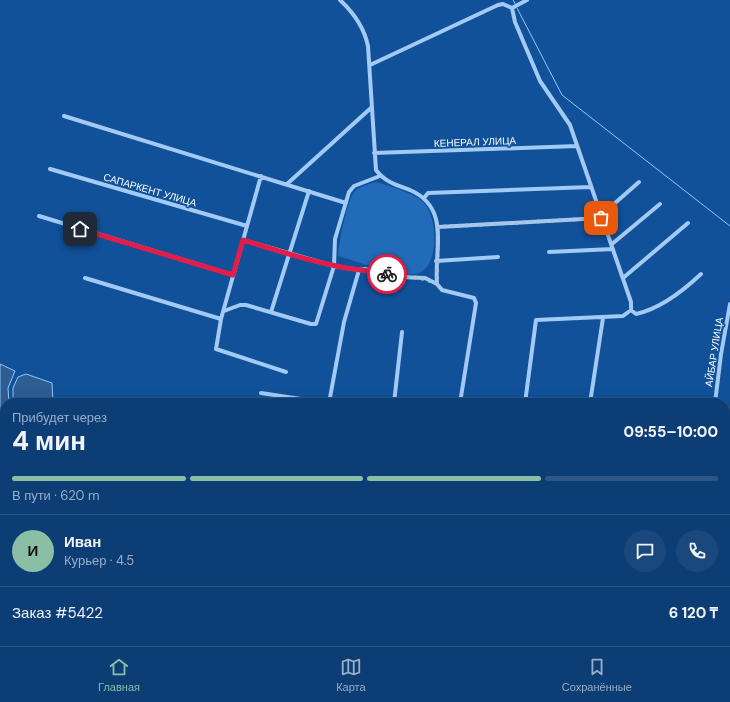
<!DOCTYPE html>
<html lang="ru">
<meta charset="utf-8">
<style>
body{margin:0;font-family:"DM Sans",sans-serif;background:#1a487c;color:#f1f3f6;height:100vh;display:flex;flex-direction:column;font-size:15px;white-space:nowrap}
*{box-sizing:border-box;margin:0}
p{font-size:13px;color:#9aaec5}
.icon{flex:none;width:22px;height:22px;fill:none;stroke:currentColor;stroke-width:2;stroke-linecap:round;stroke-linejoin:round}
.map{position:relative;flex:1;overflow:hidden}
.drawer{position:absolute;left:0px;top:398px;width:730px;height:248px;display:flex;flex-direction:column;background:#0c3d74;border-radius:16px 16px 0 0;box-shadow:0 4px 16px #0002,0 0 0 1px #2c5686}
.drawer>*{flex:none}
.pin{position:absolute;display:grid;place-items:center;width:34px;height:34px;color:#fff;margin:-17px;border-radius:8px;box-shadow:0 2px 6px #0006}
.courier{position:absolute;display:grid;place-items:center;width:40px;height:40px;margin:-20px;border:3px solid #e11d48;border-radius:50%;background:#fff;color:#222;box-shadow:0 1px 5px #0007}
.summary em{font-style:normal;font-weight:800}
.summary div{display:flex;flex-direction:column-reverse}
.summary{display:flex;align-items:center;justify-content:space-between;height:68px;padding:0 12px}
h1{font-size:26px;font-weight:800;line-height:30px}
.bar{display:grid;grid-template-columns:repeat(4,1fr);gap:6px 4px;align-content:center;height:48px;padding:0 12px}
.bar i{height:5px;border-radius:3px;background:#2c5686}
.bar .current{background:#8abfa5}
.bar p{grid-column:span 4}
.line{display:flex;align-items:center;gap:10px;padding:0 12px;border-top:1px solid #2c5686}
.line div{flex:1}
.round{display:grid;place-items:center;flex:none;width:42px;height:42px;border-radius:21px;background:#1a487c}
.tab-bar{display:flex;justify-content:space-around;align-items:center;height:56px;border-top:1px solid #2c5686;background:#0c3d74;font-size:11px;color:#9aaec5}
.tab-bar a{display:grid;justify-items:center;gap:2px}
.tab-bar .current{color:#8abfa5}
.map>svg:first-child{display:block}
.green{fill:#226bb8}
.water{fill:#2d5d92;stroke:#93c5f8}
.lines{fill:none;stroke-linecap:round;stroke-linejoin:round}
.stream{stroke:#93c5f8;stroke-width:1}
.river{stroke:#2d5d92;stroke-width:7}
.minor{stroke:#a2caf5;stroke-width:4}
.done{stroke:#abc2dc;stroke-width:4;stroke-dasharray:0 7.2}
.route{stroke:#e11d48;stroke-width:5}
.labels{text-anchor:middle;dominant-baseline:central;stroke-width:3.5;stroke-linejoin:round;paint-order:stroke}
.street-label{font-size:10px;fill:#fff;stroke:#10519a}
</style>
<div class="map">
<svg width="730" height="646" viewBox="0 0 730 646">
<rect width="100%" height="100%" fill="#10519a"/>
<path class="green" d="M376 182C391 187 409 191 422 201 438 214 440 265 419 273 400 279 358 261 338 256 339 243 347 198 356 190 361 186 370 184 376 182Z"/>
<path class="water" d="M0 364 15 371 8 388 9 403H5V413L0 409Z
M26 374 52 383 53 403H13V388L18 377Z"/>
<g class="lines">
<path class="stream" d="M513 0 516 5
M517 8 562 95 730 226"/>
<path class="river" d="M0 442 5 443
M253 641 258 646"/>
<path class="minor" d="M340 0C354 13 364 27 368 46L376 170C385 182 396 185 410 190 451 208 434 249 437 284L442 290 474 298 476 303 460 403
M512 8 515 22 540 81 570 125 631 302V310
M370 65 498 5 503 4 512 8 527 0
M64 116 346 203
M374 153 577 146
M50 169 247 226
M261 176 221 319 216 349 286 372
M287 184 372 107
M424 198 428 193 591 187
M600 214 606 211 639 182
M39 216 233 275
M438 227 601 218
M243 240 334 266 359 270 365 269 400 277 425 278 437 284
M612 244 660 204
M549 252 613 249
M436 261 498 257
M85 278 221 319
M623 278 688 223
M224 311 240 305H246L311 324H316L334 266 335 239 349 192 354 186 380 176
M271 312 309 191
M261 393 327 403
M329 403 344 322 359 270
M394 403 402 332
M525 403 536 320 623 316 631 310 636 314C659 309 684 290 701 274
M590 403 603 318
M715 403 721 354 730 304
M0 566 5 556
M725 575H730
M0 592 5 595
M101 641 110 646
M15 646 18 641
M418 646 419 641
M492 646 493 641
M556 646V641
M621 646 622 641
M685 646 686 641"/>
</g>
<g class="lines">
<path class="done" d="M387 274C406 279 417 274 437 284L438 227 601 218"/>
<path class="route" d="M80 229 233 275 243 240C272 249 302 259 332 265 350 270 368 270 387 274"/>
</g>
<g class="labels">
<g class="street-label">
<text transform="translate(475 142) rotate(-2)">КЕНЕРАЛ УЛИЦА</text>
<text transform="translate(150 190) rotate(16)">САПАРКЕНТ УЛИЦА</text>
<text transform="translate(714 352) rotate(-81)">АЙБАР УЛИЦА</text>
</g>
</g>
</svg>
<div class="pin" style="left:601px;top:218px;background:#ea580c"><svg class="icon" aria-label="bag" viewBox="0 0 24 24"><path d="M5 8h14l-1 12H6zM9 8a3 3 0 0 1 6 0"/></svg></div>
<div class="pin" style="left:80px;top:229px;background:#1f2937"><svg class="icon" aria-label="home" viewBox="0 0 24 24"><path d="M3 11l9-7 9 7M6 9v11h12V9"/></svg></div>
<div class="courier" style="left:387px;top:274px"><svg class="icon" aria-label="bike" viewBox="0 0 24 24"><circle cx="6" cy="16" r="4"/><circle cx="18" cy="16" r="4"/><path d="M6 16l4-8h5l3 8M10 8l3 8H6M13 5h3"/></svg></div>
<section class="drawer">
<div class="summary"><div><h1>4 мин</h1><p>Прибудет через</p></div><em>09:55–10:00</em></div>
<div class="bar"><i class="current"></i><i class="current"></i><i class="current"></i><i></i><p>В пути · 620 m</p></div>
<div class="line" style="height:72px"><b class="round" style="background:#8abfa5;color:#111">И</b><div><b>Иван</b><p>Курьер · 4.5</p></div><a class="round"><svg class="icon" aria-label="chat" viewBox="0 0 24 24"><path d="M4 5h16v11H9l-5 4z"/></svg></a><a class="round"><svg class="icon" aria-label="phone" viewBox="0 0 24 24"><path d="M5 4h4l2 5-3 2q2 4 5 5l2-3 5 2v4C11 20 4 13 5 4z"/></svg></a></div>
<div class="line" style="height:52px"><div>Заказ #5422</div><b>6 120 ₸</b></div>
</section>
</div>
<nav class="tab-bar">
<a class="current"><svg class="icon" aria-label="home" viewBox="0 0 24 24"><path d="M3 11l9-7 9 7M6 9v11h12V9"/></svg>Главная</a>
<a><svg class="icon" aria-label="map" viewBox="0 0 24 24"><path d="M3 6l6-2 6 2 6-2v14l-6 2-6-2-6 2zM9 4v14M15 6v14"/></svg>Карта</a>
<a><svg class="icon" aria-label="saved" viewBox="0 0 24 24"><path d="M7 4h10v16l-5-4-5 4z"/></svg>Сохранённые</a>
</nav>
